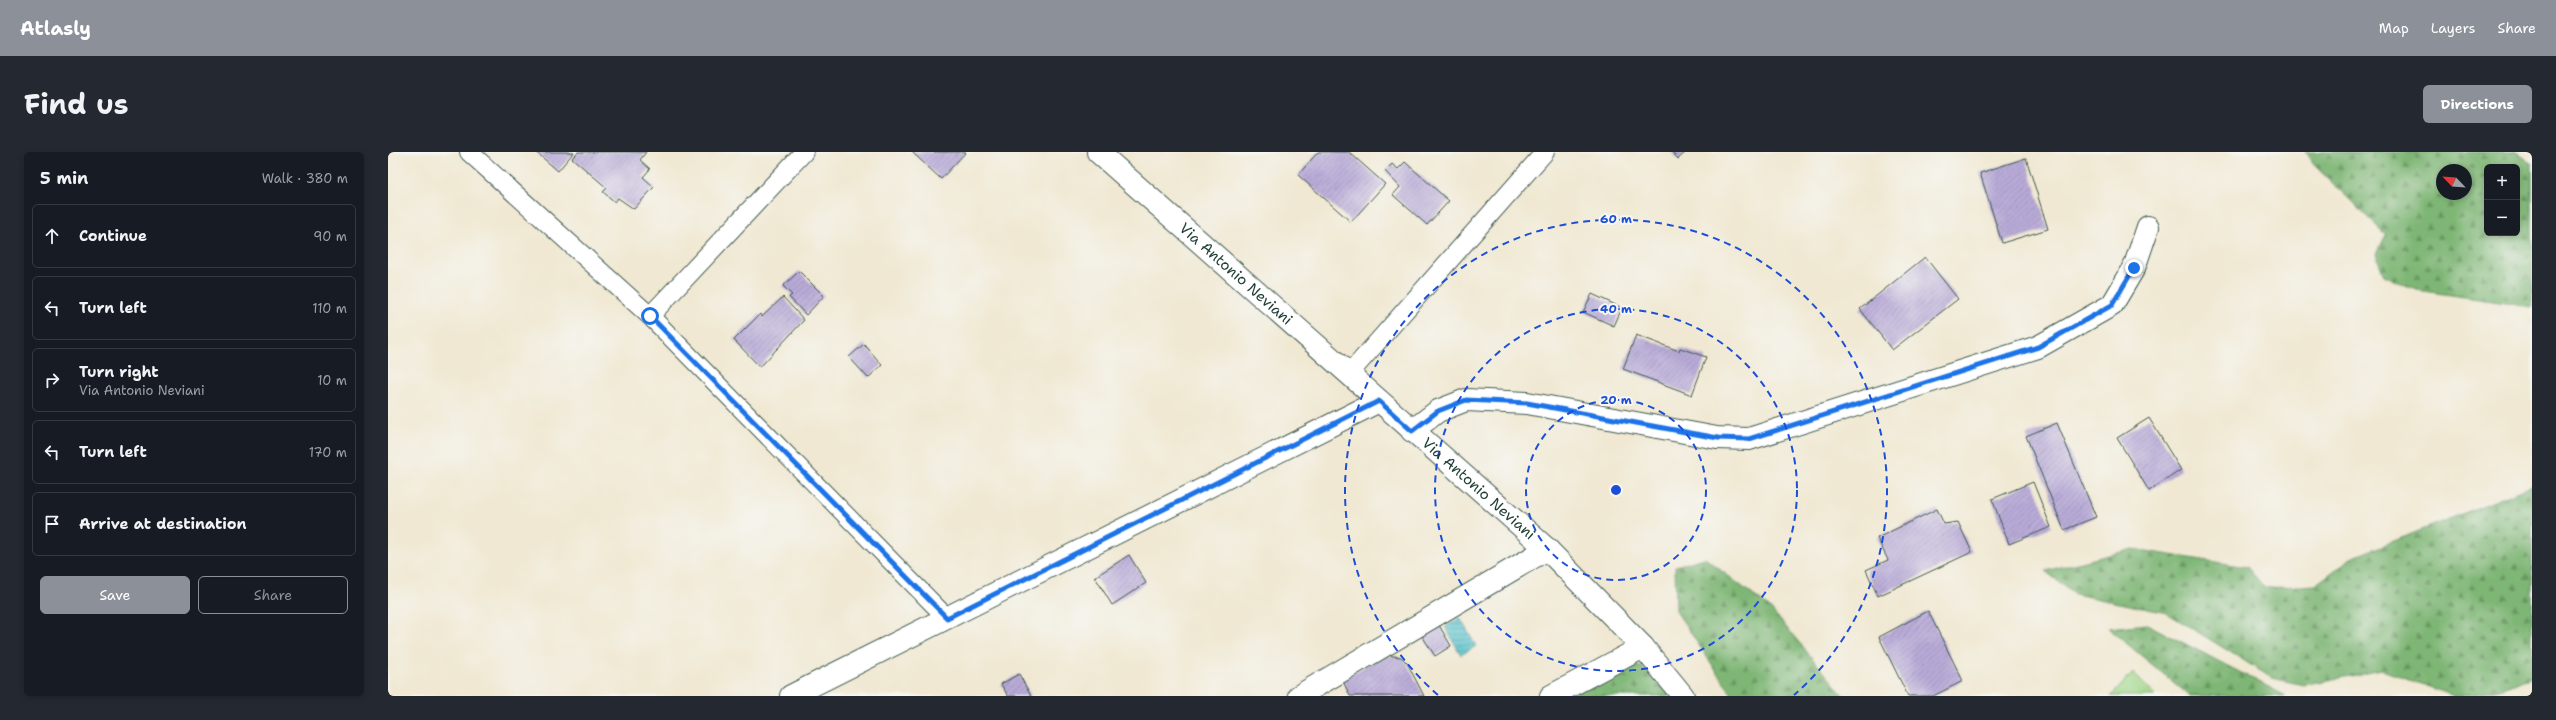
<!DOCTYPE html>
<meta charset="utf-8">
<style>
:root{--surface:#171b24;--page:#242831;--text:#f1f3f6;--muted:#9ea1a6;--line:#363941;--accent:#8c9099}
body{margin:0;font-family:"Shantell Sans",sans-serif;background:var(--page);color:var(--text)}
.controls{position:absolute;right:12px;top:12px;display:grid;overflow:hidden;border-radius:6px;box-shadow:0 2px 6px #0003}
.controls button{width:36px;height:36px;display:grid;place-items:center;padding:0;border:0;border-bottom:1px solid var(--line);background:var(--surface);color:var(--text);font:20px sans-serif}
.compass{position:absolute;left:2048px;top:12px;width:36px;height:36px;border-radius:50%;background:var(--surface);box-shadow:0 2px 6px #0003;rotate:295deg}
.stop{position:absolute;width:12px;height:12px;margin:-9px;border:3px solid #1a73e8;border-radius:50%;background:#fff}
.stop.end{background:#1a73e8;border-color:#fff;box-shadow:0 1px 4px #0008}
.list{margin:0;padding:0;list-style:none}
h2{display:flex;justify-content:space-between;align-items:center;height:52px;margin:0;padding:0 16px;font-size:17px}
h2 small{font-size:13px;font-weight:400;color:var(--muted)}
.list li{display:grid;grid-template-columns:26px 1fr auto;gap:12px;align-items:center;box-sizing:border-box;height:64px;margin:0 8px 8px;padding:0 8px;border:1px solid var(--line);border-radius:6px}
.list b{display:block;font-size:15px;white-space:nowrap}
.list p{margin:0;font-size:13px;white-space:nowrap;color:var(--muted)}
.list em{font-size:13px;font-style:normal;color:var(--muted)}
.actions{display:flex;gap:8px;padding:12px 16px}
.actions a{flex:1;padding:9px 0;border:1px solid var(--accent);border-radius:6px;text-align:center;font-size:14px;color:var(--accent)}
.actions .main{background:var(--accent);color:#fff}
.icon{flex:none;width:22px;height:22px;fill:none;stroke:currentColor;stroke-width:2;stroke-linecap:round;stroke-linejoin:round}
.map{position:relative;flex:none;width:2144px;height:544px;overflow:hidden;border-radius:6px}
header{display:flex;align-items:center;gap:24px;box-sizing:border-box;height:56px;padding:0 20px;background:var(--accent);color:#fff}
header strong{font-size:19px}
nav{display:flex;gap:22px;margin-inline-start:auto;font-size:14px}
.intro{display:flex;align-items:center;justify-content:space-between;box-sizing:border-box;height:96px;padding:0 24px}
h1{margin:0;font-size:28px}
.button{padding:10px 18px;border-radius:6px;background:var(--accent);color:#fff;font-size:14px;font-weight:700}
main{display:flex;gap:24px;padding:0 24px}
aside{flex:1;background:var(--surface);border-radius:6px;box-shadow:0 2px 6px #0003}
.map>svg:first-child{display:block}
.grass{fill:#9ed587;stroke:#5e895e}
.forest{fill:url(#forest-firs);stroke:#4e7a54;fill-rule:evenodd}
.water{fill:url(#water-rules);stroke:#3a7f80}
.building{fill:url(#building-hatch)}
.lines{fill:none;stroke-linecap:round;stroke-linejoin:round}
.service-casing{stroke:#3e574c;stroke-width:20}
.minor-casing{stroke:#3e574c;stroke-width:24}
.service{stroke:#fff;stroke-width:18}
.minor{stroke:#fff;stroke-width:22}
.route{stroke:#1a73e8;stroke-width:5}
.ring{fill:none;stroke:#1d4ed8;stroke-width:2;stroke-dasharray:7 5}
.labels{text-anchor:middle;stroke-width:4;stroke-linejoin:round;paint-order:stroke}
.street-label{font-size:15px;fill:#1f3d34;stroke:#f6f6f2}
.centre{fill:#1d4ed8;stroke:#f6f6f2;stroke-width:2}
.ring-label{font-size:12px;text-anchor:middle;font-weight:bold;fill:#1d4ed8;stroke:#f6f6f2;stroke-width:4;stroke-linejoin:round;paint-order:stroke}
</style>
<header>
<strong>Atlasly</strong>
<nav><a>Map</a><a>Layers</a><a>Share</a></nav>
</header>
<div class="intro"><h1>Find us</h1><a class="button">Directions</a></div>
<main>
<aside>
<h2>5 min<small>Walk · 380 m</small></h2>
<ul class="list">
<li><svg class="icon" aria-label="ahead" viewBox="0 0 24 24"><path d="M12 20V5M6 11l6-6 6 6"/></svg><div><b>Continue</b></div><em>90 m</em></li>
<li><svg class="icon" aria-label="left" viewBox="0 0 24 24"><path d="M17 20v-9H6M10 6l-5 5 5 5"/></svg><div><b>Turn left</b></div><em>110 m</em></li>
<li><svg class="icon" aria-label="right" viewBox="0 0 24 24"><path d="M7 20v-9h11M14 6l5 5-5 5"/></svg><div><b>Turn right</b><p>Via Antonio Neviani</p></div><em>10 m</em></li>
<li><svg class="icon" aria-label="left" viewBox="0 0 24 24"><path d="M17 20v-9H6M10 6l-5 5 5 5"/></svg><div><b>Turn left</b></div><em>170 m</em></li>
<li><svg class="icon" aria-label="arrive" viewBox="0 0 24 24"><path d="M6 21V4h12l-3 4 3 4H6"/></svg><div><b>Arrive at destination</b></div></li>
</ul>
<div class="actions"><a class="main">Save</a><a>Share</a></div>
</aside>
<div class="map">
<svg width="2144" height="544" viewBox="0 0 2144 544">
<defs>
<pattern id="forest-firs" width="22" height="20" patternUnits="userSpaceOnUse"><rect width="22" height="20" fill="#7eb674"/><path d="M5 1l3.5 6h-7zM16 11l3.5 6h-7z" fill="#679560"/></pattern>
<pattern id="water-rules" width="6" height="5" patternUnits="userSpaceOnUse"><rect width="6" height="5" fill="#54c1cc"/><path d="M0 2.5h6" fill="none" stroke="#459ea6"/></pattern>
<pattern id="building-hatch" width="6" height="6" patternUnits="userSpaceOnUse"><rect width="6" height="6" fill="#b9abd8"/><path d="M-1 1l2-2M0 6l6-6M5 7l2-2" fill="none" stroke="#968cb0"/></pattern>
</defs>
<rect width="100%" height="100%" fill="#f6f6f2"/>
<filter id="ink" filterUnits="userSpaceOnUse"><feTurbulence type="fractalNoise" baseFrequency=".025" numOctaves="2"/><feDisplacementMap in="SourceGraphic" scale="8" xChannelSelector="R" yChannelSelector="G"/><feConvolveMatrix kernelMatrix="1 2 1 2 8 2 1 2 1" color-interpolation-filters="sRGB"/></filter>
<filter id="wash" filterUnits="userSpaceOnUse"><feTurbulence type="fractalNoise" baseFrequency=".012" numOctaves="4" result="noise"/><feDisplacementMap in="SourceGraphic" scale="16" xChannelSelector="R" yChannelSelector="G"/><feGaussianBlur stdDeviation="0.9" result="paint"/><feColorMatrix in="noise" values="0 0 0 0 0 0 0 0 0 0 0 0 0 0 0 0 0 1.4 0 .05"/><feComposite in="paint" operator="in"/></filter>
<g filter="url(#wash)">
<rect width="100%" height="100%" fill="#f0e8d2"/>
<path class="grass" d="M 1745,521 L 1768,544 L 1723,544 Z"/>
<path class="forest" d="M 1917,0 L 2126,0 L 2144,10 L 2144,155 L 2029,138 L 1996,124 L 1988,102 L 1998,83 L 1926,13 ZM 2099,15 L 2129,15 L 2129,81 L 2099,81 ZM 2054,18 L 2078,18 L 2078,42 L 2054,42 Z
M 2144,334 L 2144,525 C 2120,535 2092,544 2066,544 L 1994,518 L 1915,533 L 1884,526 L 1779,461 L 1687,442 L 1657,419 L 1745,397 L 1859,415 L 1877,436 L 1927,433 L 1963,406 Z
M 1317,406 L 1382,456 L 1456,544 L 1345,544 L 1288,459 L 1287,414 Z
M 1759,472 L 1898,544 L 1802,544 L 1720,476 Z
M 1239,509 L 1264,520 L 1282,544 L 1181,544 Z"/>
<path class="water" d="M 1072,466 L 1088,494 L 1073,503 L 1057,475 Z"/>
<g id="blocks">
<path class="building" d="M 148,0 L 186,0 L 170,19 Z
M 190,0 L 258,0 L 252,8 L 262,17 L 255,25 L 266,35 L 246,57 L 230,46 L 227,50 L 215,40 L 219,36 L 184,6 Z
M 524,0 L 578,0 L 553,27 Z
M 930,0 L 961,0 L 997,32 L 963,70 L 910,23 Z
M 1284,0 L 1298,0 L 1290,7 Z
M 1638,6 L 1660,77 L 1614,91 L 1592,21 Z
M 1017,10 L 1061,49 L 1039,73 L 1005,43 L 1012,35 L 997,19 L 1004,12 L 1010,17 Z
M 1537,105 L 1570,147 L 1504,198 L 1472,157 Z
M 411,119 L 436,144 L 418,163 L 401,145 L 404,143 L 395,134 Z
M 1204,142 L 1234,156 L 1226,174 L 1195,160 Z
M 395,145 L 416,168 L 372,215 L 346,188 L 372,162 L 374,165 Z
M 1248,183 L 1291,199 L 1292,196 L 1318,205 L 1304,243 L 1235,217 Z
M 476,192 L 494,213 L 480,226 L 461,205 Z
M 1761,266 L 1793,318 L 1761,339 L 1729,286 Z
M 1669,271 L 1708,365 L 1676,378 L 1638,284 Z
M 1645,330 L 1663,375 L 1621,392 L 1604,347 Z
M 1549,357 L 1556,372 L 1570,370 L 1584,400 L 1490,444 L 1478,418 L 1500,408 L 1489,386 Z
M 741,403 L 758,431 L 724,453 L 707,425 Z
M 1540,459 L 1575,529 L 1545,544 L 1520,544 L 1491,485 Z
M 1048,468 L 1063,494 L 1047,504 L 1031,479 Z
M 997,503 L 1013,505 L 1019,511 L 1036,544 L 962,544 L 954,527 Z
M 631,522 L 643,544 L 620,544 L 613,532 Z"/>
</g>
</g>
<g filter="url(#ink)">
<use href="#blocks" fill-opacity="0" stroke="#3e574c" stroke-width="1"/>
<g class="lines">
<g class="service-casing">
<path id="service" d="M 81,0 L 262,164 L 559,466
M 262,164 L 416,0
M 961,222 L 1157,0"/>
</g>
<g class="minor-casing">
<g id="minor">
<path id="s1" d="M 710,0 L 1159,397 L 1255,495 L 1295,544"/>
<path d="M 1024,279 L 1050,259 L 1078,248 L 1139,251 L 1329,286 L 1361,287 L 1650,195 L 1724,153 L 1746,116 L 1760,75"/>
<path d="M 403,544 L 991,249"/>
<path d="M 911,544 L 1159,397"/>
<path d="M 1163,544 L 1255,495"/>
</g>
</g>
<use href="#service" class="service"/>
<use href="#minor" class="minor"/>
</g>
</g>
<g class="lines" filter="url(#ink)">
<path class="route" d="M 262,164 L 559,466 L 991,249 L 1024,279 L 1050,259 L 1078,248 L 1139,251 L 1330,286 L 1361,287 L 1650,195 L 1724,153 L 1746,116"/>
</g>
<g class="ring">
<circle cx="1228" cy="338" r="90"/>
<circle cx="1228" cy="338" r="181"/>
<path d="M1050 543A271 271 0 1 1 1406 543"/>
</g>
<g class="labels">
<g class="street-label">
<text dy="5" stroke="none"><textPath href="#s1" startOffset="184">Via Antonio Neviani</textPath></text>
<text dy="5" stroke="none"><textPath href="#s1" startOffset="508">Via Antonio Neviani</textPath></text>
</g>
</g>
<circle cx="1228" cy="338" r="6" class="centre"/>
<g class="ring-label">
<text x="1228" y="71">60 m</text>
<text x="1228" y="161">40 m</text>
<text x="1228" y="252">20 m</text>
</g>
</svg>
<div class="controls">
<button>+</button>
<button>−</button>
</div>
<svg class="compass" viewBox="-18 -18 36 36"><path d="M0-13l5 13h-10z" fill="#e53935"/><path d="M0 13l5-13h-10z" fill="#9ea1a6"/></svg>
<div class="stop" style="left:262px;top:164px"></div>
<div class="stop end" style="left:1746px;top:116px"></div>
</div>
</main>
